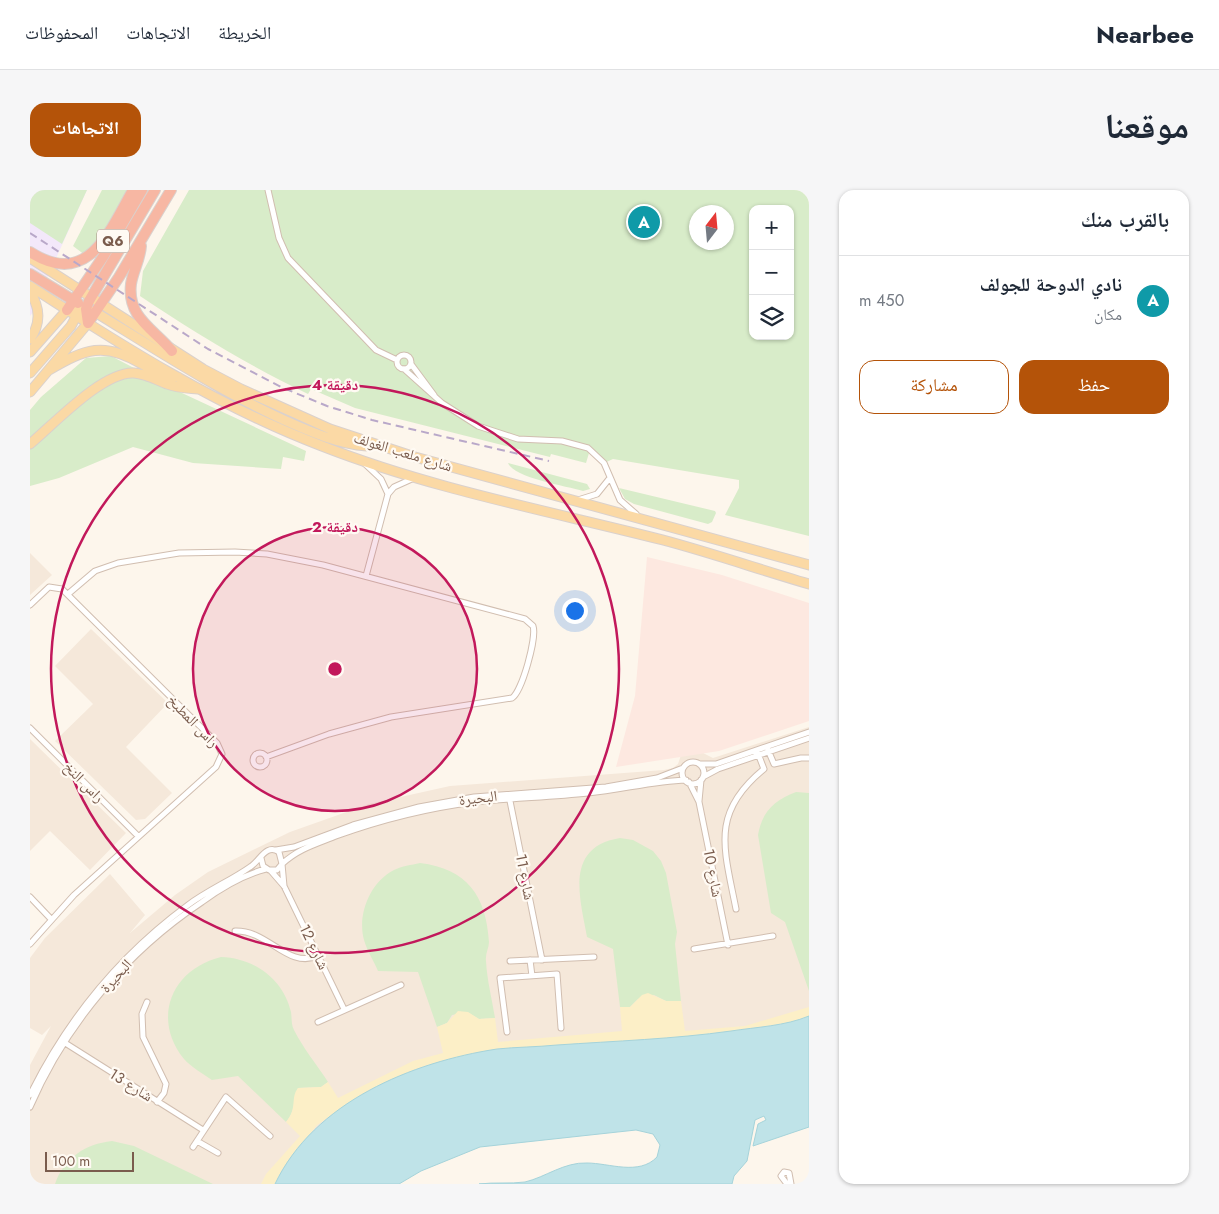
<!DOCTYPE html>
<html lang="ar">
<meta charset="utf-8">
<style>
:root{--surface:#fff;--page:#f6f6f7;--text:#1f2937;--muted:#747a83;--line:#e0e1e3;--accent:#b45309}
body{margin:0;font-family:Jost,"Noto Naskh Arabic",sans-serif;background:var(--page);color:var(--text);direction:rtl}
.controls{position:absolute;right:15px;top:15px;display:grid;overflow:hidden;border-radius:10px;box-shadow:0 1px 4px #0004}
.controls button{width:45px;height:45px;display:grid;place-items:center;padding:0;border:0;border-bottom:1px solid var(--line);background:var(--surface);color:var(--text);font:25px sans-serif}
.compass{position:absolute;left:659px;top:15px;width:45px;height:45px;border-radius:50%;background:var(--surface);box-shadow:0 1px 4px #0004;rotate:16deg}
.scale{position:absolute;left:15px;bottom:12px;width:89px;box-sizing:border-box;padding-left:5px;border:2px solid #7a5c4d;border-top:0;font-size:14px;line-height:18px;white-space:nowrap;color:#7a5c4d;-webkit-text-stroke:4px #fffaf3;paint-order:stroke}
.you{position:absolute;left:544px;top:420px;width:18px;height:18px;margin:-12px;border:4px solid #fff;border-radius:50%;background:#1a73e8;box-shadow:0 0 0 8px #1a73e833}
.badge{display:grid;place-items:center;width:32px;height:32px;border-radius:50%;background:var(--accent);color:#fff;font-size:16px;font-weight:700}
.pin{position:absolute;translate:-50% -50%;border:2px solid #fff;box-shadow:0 1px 5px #0006}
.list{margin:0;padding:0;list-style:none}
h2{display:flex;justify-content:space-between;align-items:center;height:65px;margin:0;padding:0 20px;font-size:21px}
h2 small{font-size:16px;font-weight:400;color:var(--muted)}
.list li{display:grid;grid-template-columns:32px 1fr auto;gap:15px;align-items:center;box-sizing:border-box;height:90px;padding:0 20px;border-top:1px solid var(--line)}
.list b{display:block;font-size:19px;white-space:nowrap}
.list p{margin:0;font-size:16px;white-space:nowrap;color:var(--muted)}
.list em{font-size:16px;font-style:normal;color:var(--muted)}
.actions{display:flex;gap:10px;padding:15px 20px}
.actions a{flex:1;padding:11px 0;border:1px solid var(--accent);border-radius:15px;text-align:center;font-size:18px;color:var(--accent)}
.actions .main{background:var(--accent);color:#fff}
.icon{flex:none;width:28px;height:28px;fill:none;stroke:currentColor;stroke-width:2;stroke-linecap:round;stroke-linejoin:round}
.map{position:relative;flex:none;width:779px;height:994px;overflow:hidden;direction:ltr;border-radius:15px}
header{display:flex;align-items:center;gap:30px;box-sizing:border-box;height:70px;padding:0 25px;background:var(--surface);border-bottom:1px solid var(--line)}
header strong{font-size:24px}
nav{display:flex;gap:28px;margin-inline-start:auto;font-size:18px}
.intro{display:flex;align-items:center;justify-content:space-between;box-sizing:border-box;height:120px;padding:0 30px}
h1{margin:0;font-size:35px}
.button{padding:12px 22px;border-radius:15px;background:var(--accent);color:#fff;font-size:18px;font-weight:700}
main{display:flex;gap:30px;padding:0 30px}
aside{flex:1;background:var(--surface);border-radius:15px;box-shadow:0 1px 4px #0004}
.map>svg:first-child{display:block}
.residential{fill:#f5e8da}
.commercial{fill:#fde8e0}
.education{fill:#f3e8fa}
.green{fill:#d8ecc9;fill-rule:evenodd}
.sand{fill:#fcefc7}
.water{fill:#bfe3e8;stroke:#a5d3da}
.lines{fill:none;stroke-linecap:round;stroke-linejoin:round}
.minor-casing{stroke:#d1beb0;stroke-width:7}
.primary-casing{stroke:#dad1cd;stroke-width:11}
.motorway-casing{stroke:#dad1cd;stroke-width:12}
.minor{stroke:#fff;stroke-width:5}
.primary{stroke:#fbd9a5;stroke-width:9}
.motorway{stroke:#f7b7a3;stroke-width:10}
.rail{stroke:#b9a8c9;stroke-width:2;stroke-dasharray:8 5;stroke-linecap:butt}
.ring{fill:none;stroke:#c2185b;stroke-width:2.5}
.labels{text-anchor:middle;stroke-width:4.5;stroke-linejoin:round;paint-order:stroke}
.shield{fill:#fffaf3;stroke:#a28b7f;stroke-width:1}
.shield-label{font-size:14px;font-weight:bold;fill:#7a5c4d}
.street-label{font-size:15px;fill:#7a5c4d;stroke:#fffaf3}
.centre{fill:#c2185b;stroke:#fffaf3;stroke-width:2.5}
.ring-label{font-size:15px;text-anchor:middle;font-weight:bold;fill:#c2185b;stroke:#fffaf3;stroke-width:4.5;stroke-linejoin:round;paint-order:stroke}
</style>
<header>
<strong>Nearbee</strong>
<nav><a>الخريطة</a><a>الاتجاهات</a><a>المحفوظات</a></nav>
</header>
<div class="intro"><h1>موقعنا</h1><a class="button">الاتجاهات</a></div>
<main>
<aside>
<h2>بالقرب منك<small></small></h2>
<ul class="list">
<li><span class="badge" style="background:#0f9aa8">A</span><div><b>نادي الدوحة للجولف</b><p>مكان</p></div><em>450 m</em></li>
</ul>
<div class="actions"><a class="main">حفظ</a><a>مشاركة</a></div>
</aside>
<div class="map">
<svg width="779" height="994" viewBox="0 0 779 994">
<rect width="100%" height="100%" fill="#fdf6ec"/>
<path class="residential" d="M 0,363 L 22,385 L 0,405 Z
M 61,439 L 138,513 L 96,557 L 142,603 L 115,629 L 106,630 L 25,551 L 63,514 L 25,476 Z
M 779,537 L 779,826 L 252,980 L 245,994 L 0,994 L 0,875 L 21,836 L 12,845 L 0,838 L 0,768 L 15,748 L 80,684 L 115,725 L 100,743 L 145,705 L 178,682 L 260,642 L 339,614 L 420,596 L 634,580 L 643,578 L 648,574 L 653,559 L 673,563 L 683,568 Z
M 0,549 L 96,643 L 60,680 L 20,641 L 0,661 Z"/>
<path class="commercial" d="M 617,367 L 692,385 L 779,413 L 779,531 L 689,561 L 586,577 L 605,506 Z"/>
<path class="education" d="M 0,0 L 57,0 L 3,119 L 4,121 L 0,126 Z"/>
<path class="green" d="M 0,0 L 57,0 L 32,54 L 0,33 Z
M 72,0 L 98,0 L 76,39 L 55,65 L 43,56 Z
M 159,0 L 779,0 L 779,346 L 695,325 L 709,298 L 709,290 L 583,269 L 572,274 L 559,263 L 556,273 L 521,264 L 520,267 L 325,218 L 281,199 L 278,204 C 219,176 164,142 110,106 L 113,81 ZM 723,19 L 760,19 L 760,146 L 723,146 ZM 666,22 L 696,22 L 696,52 L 666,52 Z
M 81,166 L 152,203 L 276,261 L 274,271 L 253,267 L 251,279 L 163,273 L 103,257 L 29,288 L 0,296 L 0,220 L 11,207 L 56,168 Z
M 478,273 L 557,294 L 560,299 L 553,301 C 537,296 484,288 478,273 Z
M 589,298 L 685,321 L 686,323 L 682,332 L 678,334 L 604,314 L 595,309 Z
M 766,602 L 779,603 L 779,801 L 755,732 L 741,723 L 728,645 C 732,622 744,610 766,602 Z
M 590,648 L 603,650 L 623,661 L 631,671 L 636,683 L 647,742 L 645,754 L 651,811 L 636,811 L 624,805 L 608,809 L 600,817 L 590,817 L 583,759 L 557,747 C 550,708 534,657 590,648 Z
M 390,673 C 437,679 456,705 459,752 C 459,758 455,764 456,771 C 457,790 462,809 465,828 L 449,829 L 437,822 L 422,825 L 417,833 L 407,837 L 388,782 L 348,781 C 344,771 337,761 334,750 C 327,725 340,692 364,680 C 372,676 381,675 390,673 Z
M 191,767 C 223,768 253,788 261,822 C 262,828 261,835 264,840 C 273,858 287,875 298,892 L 291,897 L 268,898 C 263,910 266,921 256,932 L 208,886 L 182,890 C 173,884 161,877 154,869 C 121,828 142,779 191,767 Z
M 82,951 L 104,956 L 183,994 L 25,994 C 34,968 55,954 82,951 Z"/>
<path class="sand" d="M 618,803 L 636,811 L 651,811 L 655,841 L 715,836 L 779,817 L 779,826 L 765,832 L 675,845 L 397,875 L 351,895 L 318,914 L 287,935 L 252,980 L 245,994 L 231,994 L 236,984 L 270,946 L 256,932 C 268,918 260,908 268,898 L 291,897 L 298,892 L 308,908 L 383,871 L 413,863 L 407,837 L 417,833 L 428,821 L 438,822 L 449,829 L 465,828 L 468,852 L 592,841 L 590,817 L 600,817 L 612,805 Z"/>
<path class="water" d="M 779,826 L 779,937 L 723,956 L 728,934 L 736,930 L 734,926 L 725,930 L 717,971 L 704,986 L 702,994 L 449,994 C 464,992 480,994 495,992 C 516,987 534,972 557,973 C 579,973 609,986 627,967 L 630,955 L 623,944 L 606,940 L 450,957 L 391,981 L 369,994 L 245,994 C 284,912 382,872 467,859 C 486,857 507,857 527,855 C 585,851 644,849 701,841 C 727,837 755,836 779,826 Z"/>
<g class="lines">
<g class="minor-casing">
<path id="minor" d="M 238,0 L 249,48 L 258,68 L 346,160 L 367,170
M367 172a7 7 0 1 1 14 0a7 7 0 1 1-14 0Z
M 381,174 L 404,205
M 374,179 L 412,213 L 448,236 L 488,249 L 532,251 L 558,258 L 574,273 L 590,310 L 606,324
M 334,273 L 351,289 L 358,304
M 548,310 L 567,304 L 579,289
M 336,386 L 358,304 L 364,297 L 384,288
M 38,404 L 65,381 L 88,373 L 149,363 L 205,362 L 237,364 L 293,375 L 495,429 L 503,436 C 507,447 492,502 482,508 L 361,527 L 299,544 L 236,567
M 0,415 L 19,397 L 32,399 L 187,553 L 192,564 L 186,577 L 44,705 L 0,754
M 0,538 L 108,646
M 738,560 L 744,574 L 771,568 L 779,568
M223 570a7 7 0 1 1 14 0a7 7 0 1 1-14 0Z
M652 583a11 11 0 1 1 22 0a11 11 0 1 1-22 0Z
M 670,574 L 686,574 L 779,542
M 673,587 L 688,579 L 779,548
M 659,592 L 669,612 L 698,755
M 479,606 L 512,770
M 669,611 L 671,590
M 246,660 L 264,657 L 323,635 L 389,617 L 444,607 L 576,597 L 627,588 L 653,578
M 252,674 C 268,659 286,654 306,646 C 350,630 398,618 445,612 C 483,608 521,607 558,603 C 591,600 623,591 656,590
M 252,674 L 254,696
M 241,681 L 254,696 L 314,819
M 0,707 L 21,729
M 706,719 C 694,658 680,623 734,579 L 727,561
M 205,741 C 239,740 257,779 288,766
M 664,759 L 743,746
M 500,770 L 502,786
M 480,771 L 564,767
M 117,812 L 112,824 L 113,847 L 136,894 L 134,903 L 127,912
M 288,832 L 371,795
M 477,842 L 470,788 L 527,784 L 531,838
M 32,851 L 173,940
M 0,905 C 38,828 90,765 158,715 C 178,700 200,691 220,677 C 230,671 236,653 249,662 L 252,674 L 247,680 L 239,680 L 233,676 L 231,668
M 0,917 C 36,834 97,762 172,712 C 191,698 213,685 236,679
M 167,951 L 188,963
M 163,957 L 196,907 L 240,946
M 757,994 L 751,986 L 754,982 L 759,983 L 761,994"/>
</g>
<g class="primary-casing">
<path id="primary" d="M 0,68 L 173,179 L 211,199 L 300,239 L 385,267 L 779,375
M 0,96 C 92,156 189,217 292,256 C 402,299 519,321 633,350 C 682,363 731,380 779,394
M 0,102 C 10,117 11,134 0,149
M 37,120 L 49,118 L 65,122 C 127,160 188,200 254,230 C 281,242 308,254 337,256
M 0,162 L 37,120
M 19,180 C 55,159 74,151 112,174 C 123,181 134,187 148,187
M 0,183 L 41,136 L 49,121
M 0,202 L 58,133
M 0,254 C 24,234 73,181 104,183 C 117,184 126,190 137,194 C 147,198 158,198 168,199"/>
</g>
<g class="motorway-casing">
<path id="motorway" d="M 111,56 C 110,70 103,81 101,94 C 97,128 124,139 142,161
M 0,62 C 58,99 79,42 103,0
M 0,84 L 48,113
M 37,120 L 73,67 L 112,0
M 58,133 L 89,87 L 141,0
M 58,133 L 56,119 L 59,111 L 125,0"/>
</g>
<use href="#minor" class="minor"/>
<use href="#primary" class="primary"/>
<use href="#motorway" class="motorway"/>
<path class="rail" d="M 0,43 L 178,159 L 251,197 L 297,216 L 342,230 L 519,271"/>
</g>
<circle cx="305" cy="479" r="142" fill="#c2185b" fill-opacity=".12"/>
<g class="ring">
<circle cx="305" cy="479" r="142"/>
<circle cx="305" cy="479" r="284"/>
</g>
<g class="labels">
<rect class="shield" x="67" y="39.5" width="32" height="23" rx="4"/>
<g class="shield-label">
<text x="83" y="56">Q6</text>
</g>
<g class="street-label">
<text transform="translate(373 262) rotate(17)" y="5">شارع ملعب الغولف</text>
<text transform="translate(163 531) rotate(46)" y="5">راس المطبخ</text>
<text transform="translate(54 592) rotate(45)" y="5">راس النخ</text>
<text transform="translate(448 608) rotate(-7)" y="5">البحيرة</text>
<text transform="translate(683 683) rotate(79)" y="5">شارع 10</text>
<text transform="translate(495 687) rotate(79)" y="5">شارع 11</text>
<text transform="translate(284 757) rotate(64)" y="5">شارع 12</text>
<text transform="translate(86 786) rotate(-48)" y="5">البحيرة</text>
<text transform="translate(101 895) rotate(32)" y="5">شارع 13</text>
</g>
</g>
<circle cx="305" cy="479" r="8" class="centre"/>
<g class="ring-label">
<text x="305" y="200">4 دقيقة</text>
<text x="305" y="342">2 دقيقة</text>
</g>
</svg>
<div class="controls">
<button>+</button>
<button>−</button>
<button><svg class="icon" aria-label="layers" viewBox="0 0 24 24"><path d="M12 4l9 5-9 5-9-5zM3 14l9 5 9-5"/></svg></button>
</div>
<svg class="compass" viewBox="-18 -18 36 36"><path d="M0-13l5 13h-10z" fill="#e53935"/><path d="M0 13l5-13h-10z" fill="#747a83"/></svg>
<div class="scale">100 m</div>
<div class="you"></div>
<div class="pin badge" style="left:614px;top:32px;background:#0f9aa8">A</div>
</div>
</main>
